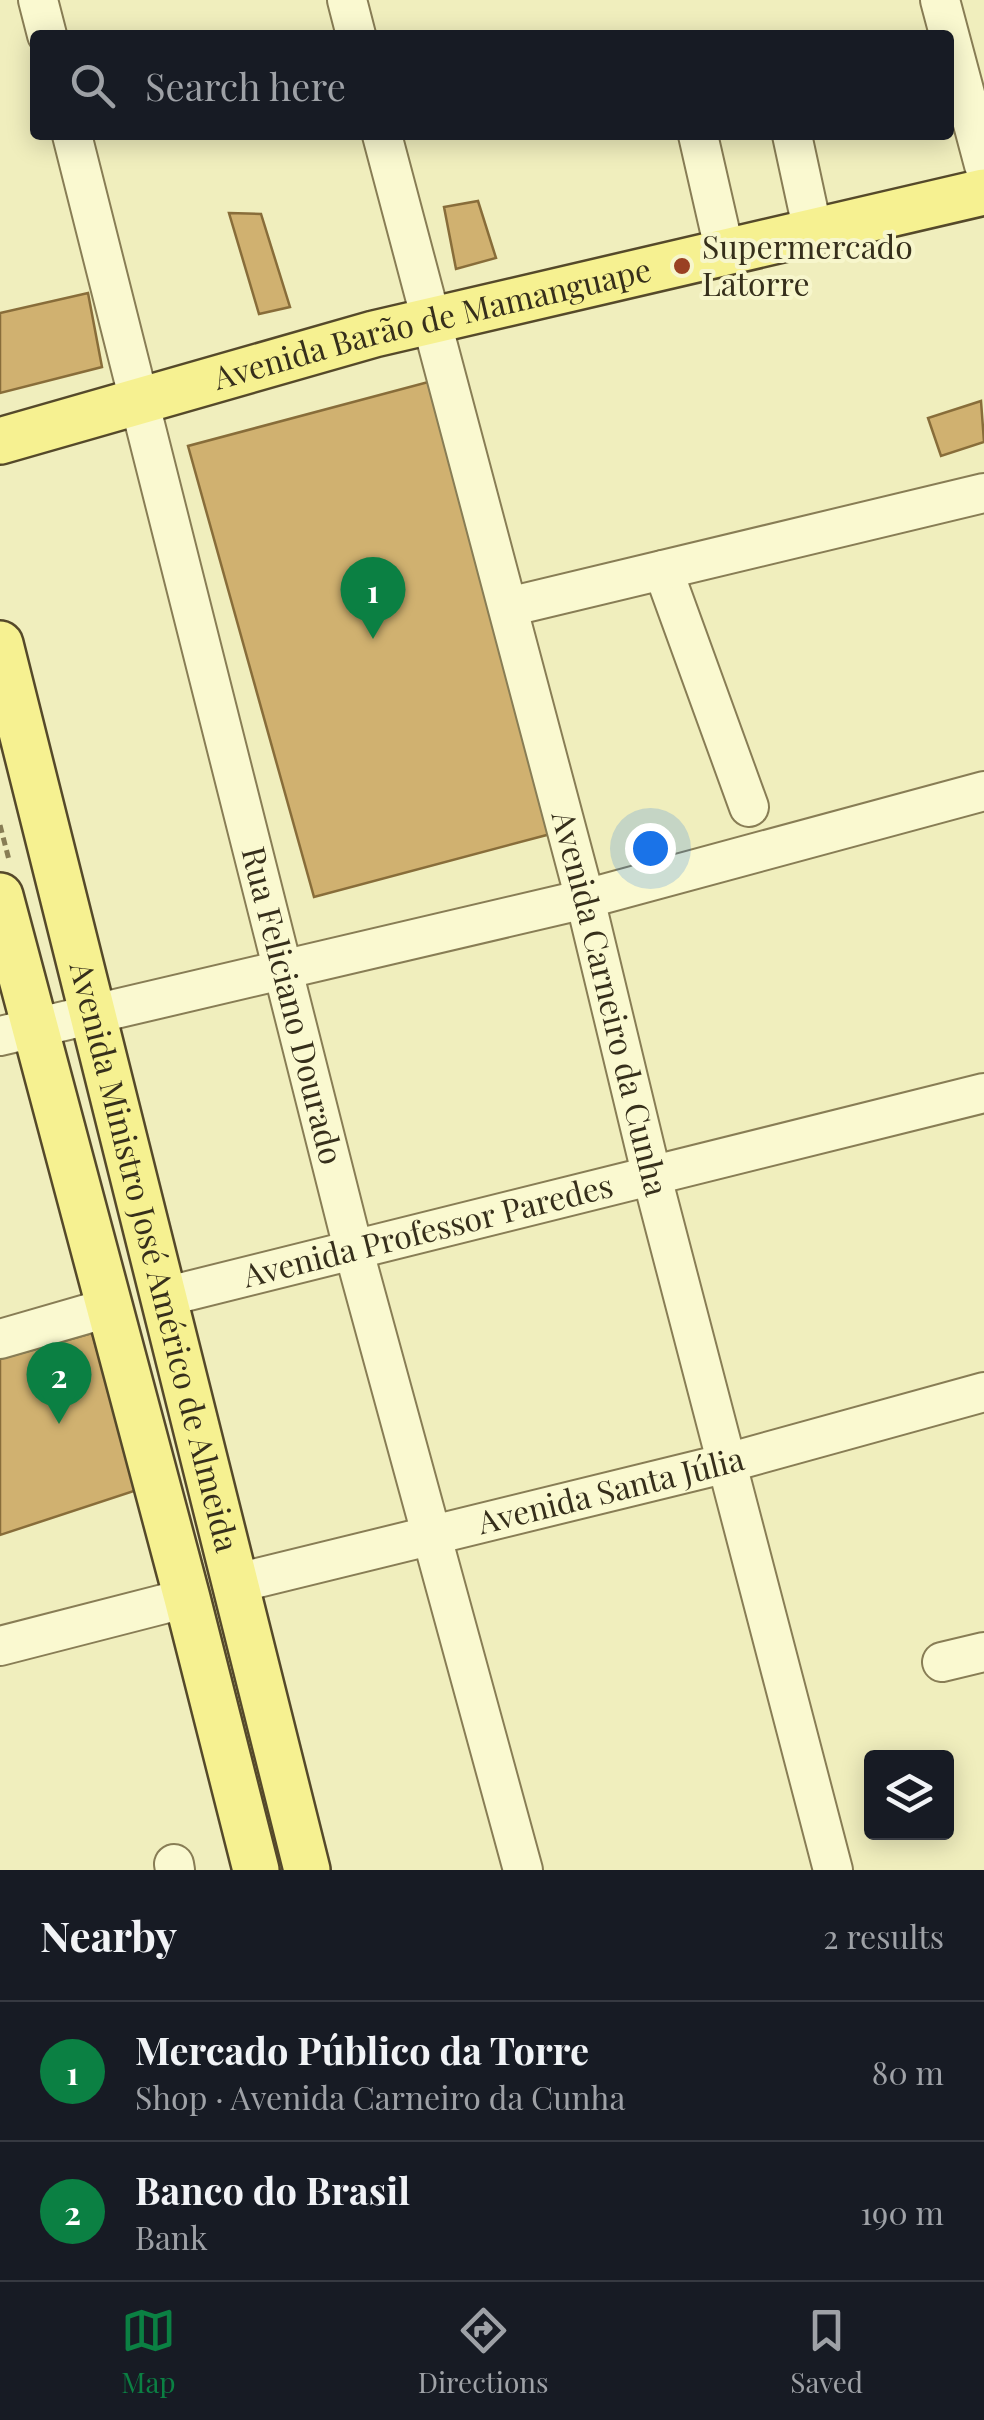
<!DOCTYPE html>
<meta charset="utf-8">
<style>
:root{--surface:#171b24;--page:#242831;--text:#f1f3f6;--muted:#9ea1a6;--line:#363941;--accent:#0b8043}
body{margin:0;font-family:"Playfair Display",serif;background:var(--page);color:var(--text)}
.controls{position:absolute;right:30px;bottom:30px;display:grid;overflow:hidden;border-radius:10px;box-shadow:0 5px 25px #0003}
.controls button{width:90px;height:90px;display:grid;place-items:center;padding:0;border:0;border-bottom:2px solid var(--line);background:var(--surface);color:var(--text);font:50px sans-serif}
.you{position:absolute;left:650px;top:848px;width:35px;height:35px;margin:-25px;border:8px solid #fff;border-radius:50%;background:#1a73e8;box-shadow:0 0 0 15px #1a73e833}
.badge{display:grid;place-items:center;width:65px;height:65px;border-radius:50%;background:var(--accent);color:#fff;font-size:32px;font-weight:700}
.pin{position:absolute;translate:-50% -82px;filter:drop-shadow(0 2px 5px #0008)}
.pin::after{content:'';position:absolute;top:52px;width:35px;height:30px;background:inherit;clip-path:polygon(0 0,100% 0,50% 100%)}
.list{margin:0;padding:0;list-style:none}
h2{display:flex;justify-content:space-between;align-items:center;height:130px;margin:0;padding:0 40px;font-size:42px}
h2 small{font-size:32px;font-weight:400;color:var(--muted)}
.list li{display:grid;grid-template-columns:65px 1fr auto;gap:30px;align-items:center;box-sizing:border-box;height:140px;padding:0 40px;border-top:2px solid var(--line)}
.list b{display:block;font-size:38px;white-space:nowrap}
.list p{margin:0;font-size:32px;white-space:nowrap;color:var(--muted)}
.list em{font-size:32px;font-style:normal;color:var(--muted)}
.icon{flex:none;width:55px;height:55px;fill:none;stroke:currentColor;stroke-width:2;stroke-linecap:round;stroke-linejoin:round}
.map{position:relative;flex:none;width:984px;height:1870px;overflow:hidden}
.search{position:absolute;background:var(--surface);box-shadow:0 5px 25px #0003;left:30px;right:30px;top:30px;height:110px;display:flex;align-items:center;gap:25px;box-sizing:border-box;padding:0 35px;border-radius:10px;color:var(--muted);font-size:38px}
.sheet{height:410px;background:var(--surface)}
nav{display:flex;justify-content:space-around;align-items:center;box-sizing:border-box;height:140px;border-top:2px solid var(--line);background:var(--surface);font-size:28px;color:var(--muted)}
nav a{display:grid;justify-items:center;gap:5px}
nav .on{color:var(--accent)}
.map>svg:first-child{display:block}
.building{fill:#d0b170;stroke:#886d3a;stroke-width:2.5}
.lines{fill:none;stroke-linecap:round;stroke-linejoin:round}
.minor-casing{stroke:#887d55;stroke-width:42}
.major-casing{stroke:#55492a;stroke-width:50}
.path{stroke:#887d55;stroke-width:5;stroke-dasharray:8 5;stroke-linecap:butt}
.minor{stroke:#faf9d0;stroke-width:38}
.major{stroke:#f6f191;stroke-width:45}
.poi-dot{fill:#9a4123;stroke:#f7f6cc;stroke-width:4}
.labels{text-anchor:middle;stroke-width:8;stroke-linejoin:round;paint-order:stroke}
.poi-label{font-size:32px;fill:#362f1b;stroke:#f7f6cc;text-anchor:start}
.street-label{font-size:32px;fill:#362f1b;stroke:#f7f6cc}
</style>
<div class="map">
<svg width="984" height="1870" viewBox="0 0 984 1870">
<rect width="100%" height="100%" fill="#f0eebd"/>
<path class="building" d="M 478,201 L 496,258 L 456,269 L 444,207 Z
M 229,213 L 261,214 L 290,307 L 259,314 Z
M 88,293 L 102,367 L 0,393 L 0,313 Z
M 432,381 L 558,832 L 314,897 L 188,446 Z
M 981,401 L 984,442 L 941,456 L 928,418 Z
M 92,1333 L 137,1490 L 0,1535 L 0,1359 Z"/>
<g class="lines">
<g class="minor-casing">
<g id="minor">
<path d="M 38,0 L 47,35"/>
<path d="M 347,0 L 356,35"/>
<path d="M 940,0 L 984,165"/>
<path id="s1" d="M 72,135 L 353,1248 L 523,1870"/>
<path id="s2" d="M 382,135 L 585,899 L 652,1177 L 833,1870"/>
<path d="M 698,135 L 725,253"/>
<path d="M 792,135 L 813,232"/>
<path d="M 663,570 L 749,807"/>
<path d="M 508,607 L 984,493"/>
<path d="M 0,1036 L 585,899 L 984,791"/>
<path id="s3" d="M 164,1297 L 984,1093"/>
<path d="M 0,1339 L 111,1307"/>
<path id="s4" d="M 237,1583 L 727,1463 L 984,1392"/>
<path d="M 0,1646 L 187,1598"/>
<path d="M 942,1662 L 984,1652"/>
<path d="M 174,1864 L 175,1870"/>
</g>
</g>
<g class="major-casing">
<g id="major">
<path id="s5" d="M 0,441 L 374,334 L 984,192"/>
<path id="s6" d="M 0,644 L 307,1870"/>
<path d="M 0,896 L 187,1598 L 256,1870"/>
</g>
</g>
<path class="path" d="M 0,825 L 9,860"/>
<use href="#minor" class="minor"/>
<use href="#major" class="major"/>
</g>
<circle class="poi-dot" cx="682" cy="266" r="10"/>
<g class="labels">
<g class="poi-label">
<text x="702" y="259">Supermercado<tspan x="702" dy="37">Latorre</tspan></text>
</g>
<g class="street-label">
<text dy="11" stroke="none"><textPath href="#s5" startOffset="448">Avenida Barão de Mamanguape</textPath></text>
<text dy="11" stroke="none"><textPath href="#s2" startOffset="898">Avenida Carneiro da Cunha</textPath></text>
<text dy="11" stroke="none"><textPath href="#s1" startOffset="898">Rua Feliciano Dourado</textPath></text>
<text dy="11" stroke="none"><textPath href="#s3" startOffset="272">Avenida Professor Paredes</textPath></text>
<text dy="11" stroke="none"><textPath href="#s6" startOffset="632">Avenida Ministro José Américo de Almeida</textPath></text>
<text dy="11" stroke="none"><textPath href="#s4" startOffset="385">Avenida Santa Júlia</textPath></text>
</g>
</g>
</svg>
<div class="controls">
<button><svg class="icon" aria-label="layers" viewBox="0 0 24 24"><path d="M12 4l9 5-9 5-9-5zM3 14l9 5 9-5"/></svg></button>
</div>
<div class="you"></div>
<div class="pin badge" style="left:373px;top:639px">1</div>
<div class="pin badge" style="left:59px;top:1424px">2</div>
<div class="search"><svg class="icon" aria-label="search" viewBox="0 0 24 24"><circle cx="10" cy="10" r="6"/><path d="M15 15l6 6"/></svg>Search here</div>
</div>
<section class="sheet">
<h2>Nearby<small>2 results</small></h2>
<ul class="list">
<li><span class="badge">1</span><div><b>Mercado Público da Torre</b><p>Shop · Avenida Carneiro da Cunha</p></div><em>80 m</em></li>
<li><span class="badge">2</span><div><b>Banco do Brasil</b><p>Bank</p></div><em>190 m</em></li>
</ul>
</section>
<nav>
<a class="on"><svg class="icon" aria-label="map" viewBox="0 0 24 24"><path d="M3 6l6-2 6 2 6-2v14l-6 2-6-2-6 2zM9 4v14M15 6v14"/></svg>Map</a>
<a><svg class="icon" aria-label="directions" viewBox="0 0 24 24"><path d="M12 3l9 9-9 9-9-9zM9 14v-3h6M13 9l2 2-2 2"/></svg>Directions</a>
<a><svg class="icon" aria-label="saved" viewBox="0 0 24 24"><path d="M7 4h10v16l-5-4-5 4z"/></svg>Saved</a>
</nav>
